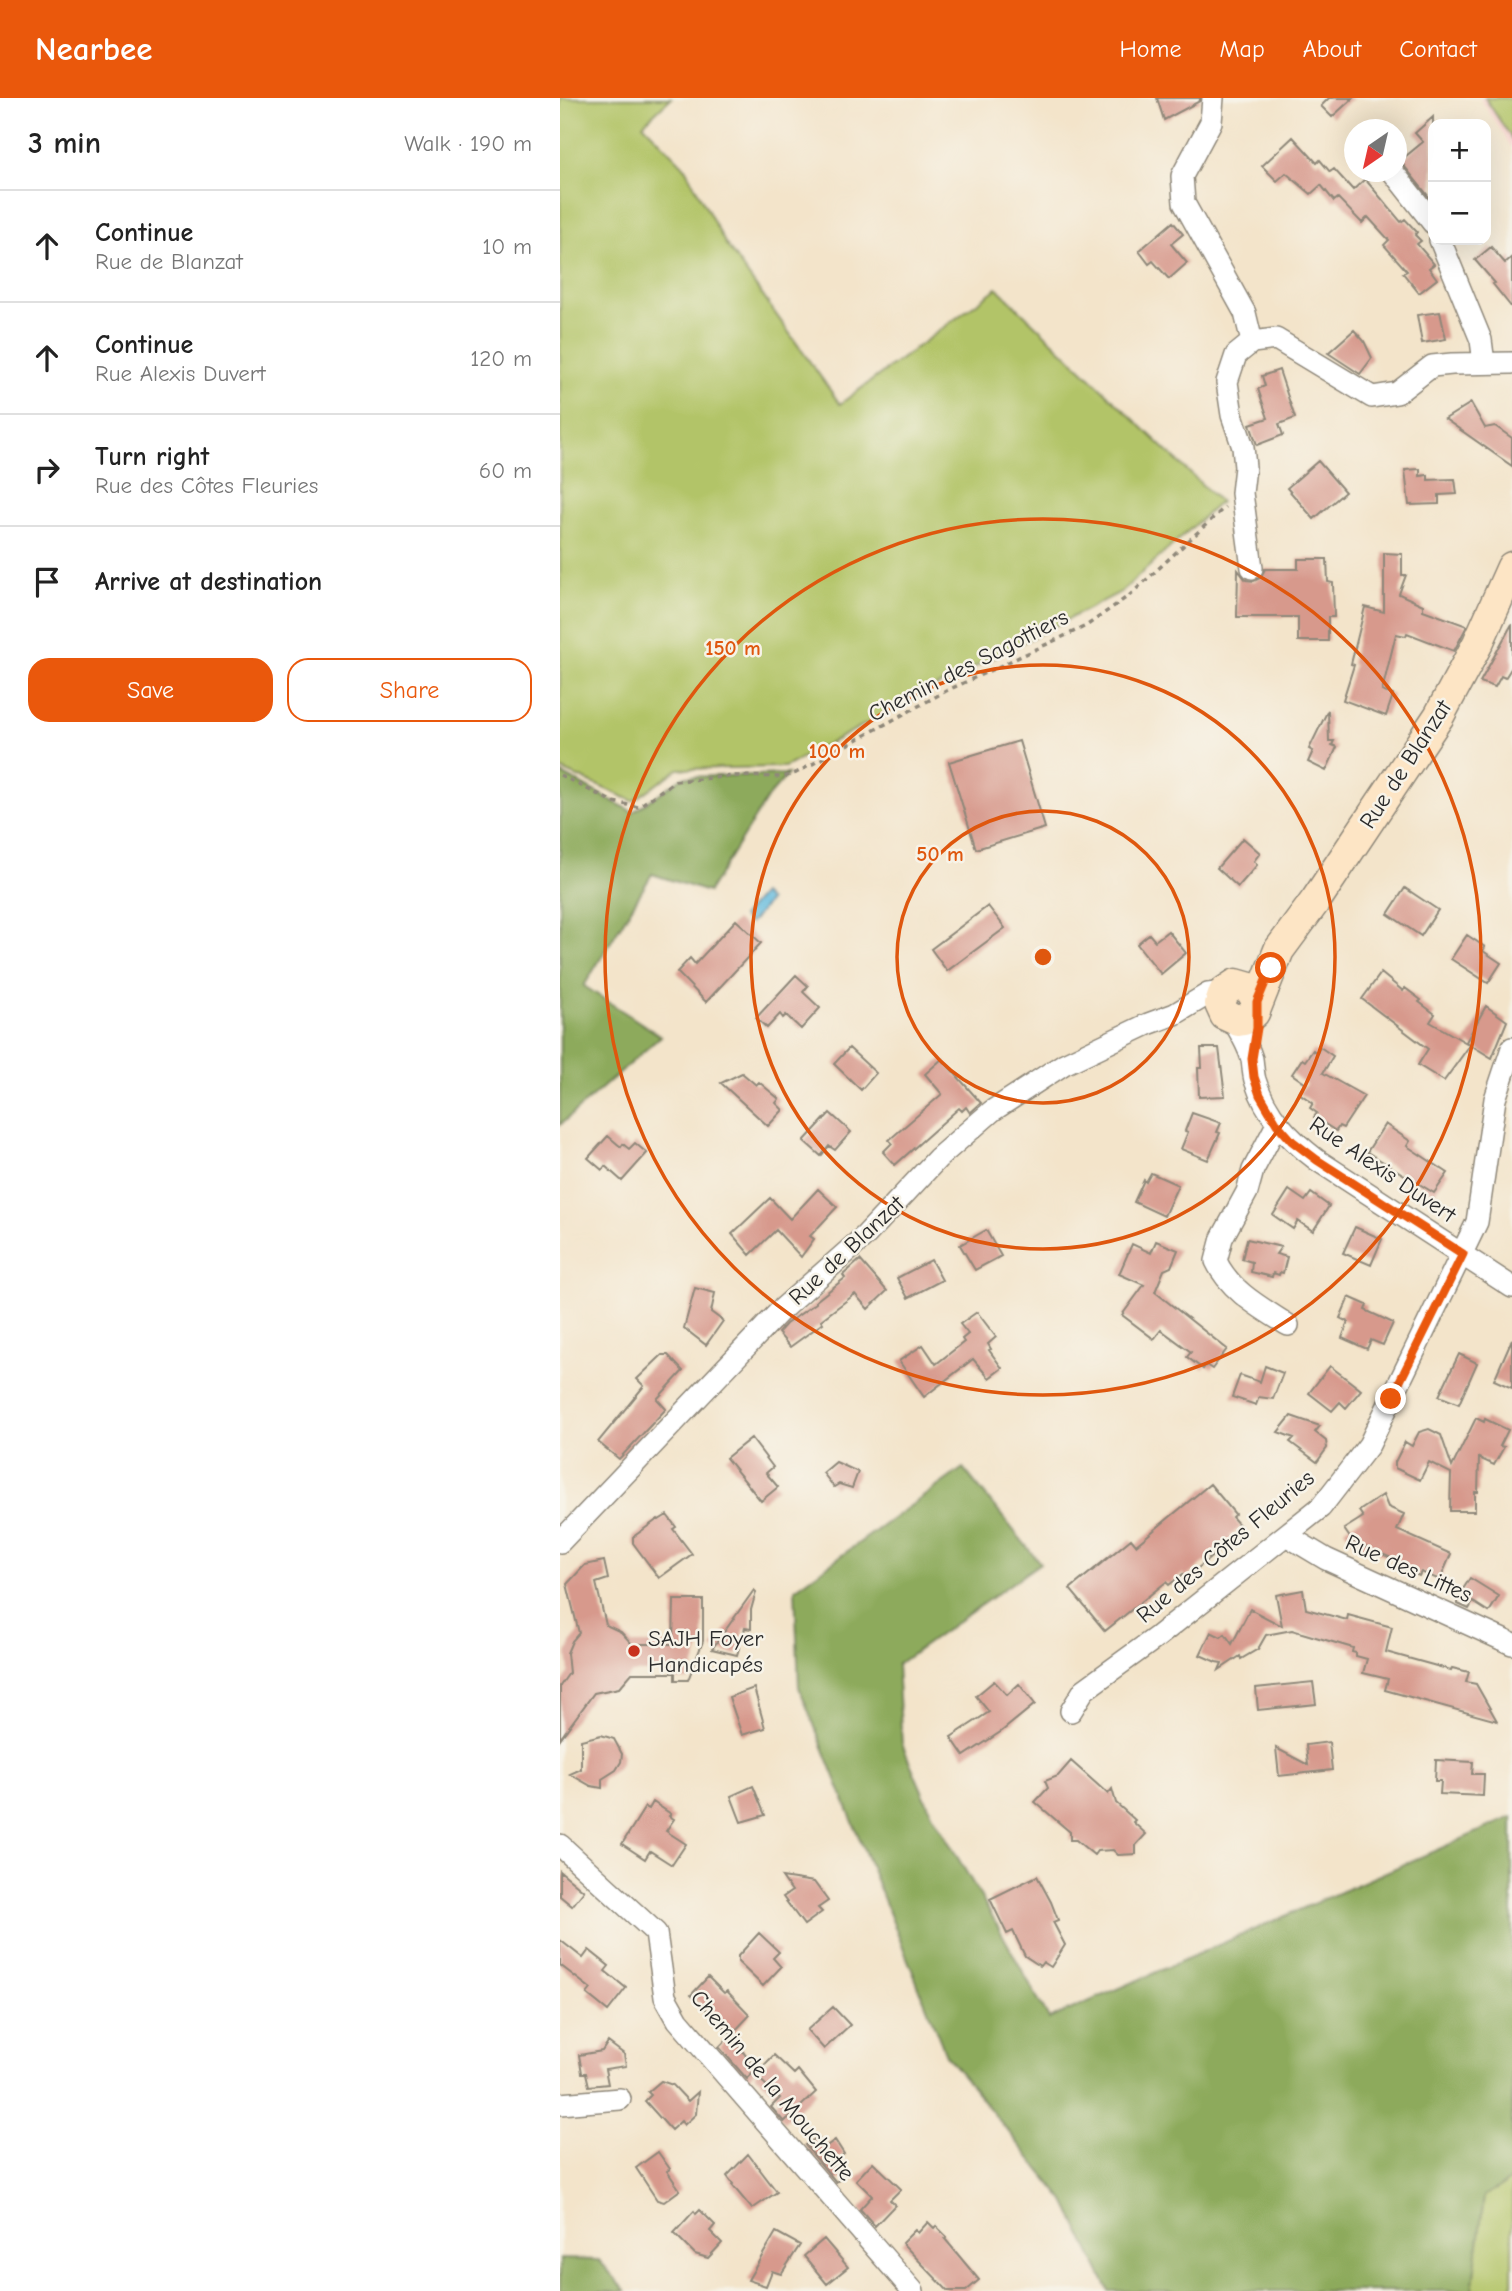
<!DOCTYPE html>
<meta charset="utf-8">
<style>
:root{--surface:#fff;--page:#f6f6f6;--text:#222;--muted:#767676;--line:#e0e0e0;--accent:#ea580c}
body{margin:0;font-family:"Comic Neue",sans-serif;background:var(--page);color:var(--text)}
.controls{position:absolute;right:21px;top:21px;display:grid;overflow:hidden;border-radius:14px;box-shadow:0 7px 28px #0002}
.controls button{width:63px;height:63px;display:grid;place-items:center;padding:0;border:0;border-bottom:2px solid var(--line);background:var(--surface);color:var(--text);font:35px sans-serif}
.compass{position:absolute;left:784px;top:21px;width:63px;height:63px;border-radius:50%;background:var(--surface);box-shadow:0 7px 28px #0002;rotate:214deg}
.stop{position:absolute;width:21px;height:21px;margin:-16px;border:5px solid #ea580c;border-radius:50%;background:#fff}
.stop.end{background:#ea580c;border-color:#fff;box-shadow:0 2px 7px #0008}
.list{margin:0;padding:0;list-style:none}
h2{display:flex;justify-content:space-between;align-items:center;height:91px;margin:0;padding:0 28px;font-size:30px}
h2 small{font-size:23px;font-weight:400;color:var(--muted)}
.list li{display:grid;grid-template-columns:46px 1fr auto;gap:21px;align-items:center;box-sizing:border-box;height:112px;padding:0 28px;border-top:2px solid var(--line)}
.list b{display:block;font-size:26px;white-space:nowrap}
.list p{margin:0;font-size:23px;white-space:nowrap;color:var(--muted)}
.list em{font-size:23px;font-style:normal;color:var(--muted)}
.actions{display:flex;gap:14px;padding:21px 28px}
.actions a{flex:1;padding:16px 0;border:2px solid var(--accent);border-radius:21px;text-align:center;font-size:24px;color:var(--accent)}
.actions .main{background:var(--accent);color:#fff}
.icon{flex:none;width:38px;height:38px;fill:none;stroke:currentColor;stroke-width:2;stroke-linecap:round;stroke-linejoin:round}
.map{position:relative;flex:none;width:952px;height:2193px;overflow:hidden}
header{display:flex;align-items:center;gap:42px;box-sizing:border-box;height:98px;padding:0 35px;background:var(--accent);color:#fff}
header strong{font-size:33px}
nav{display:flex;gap:38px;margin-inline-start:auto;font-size:24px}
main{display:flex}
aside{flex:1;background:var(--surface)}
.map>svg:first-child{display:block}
.built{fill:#f7d0cd}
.green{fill:#b2c467;stroke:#6e7849;stroke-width:2}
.forest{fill:#8daa5c;stroke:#5c6a44;stroke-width:2}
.water{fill:#60bade;stroke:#467284;stroke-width:2}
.building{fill:#d7998c}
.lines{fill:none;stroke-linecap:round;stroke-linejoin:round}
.street-casing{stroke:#8f887a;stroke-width:24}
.secondary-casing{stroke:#8f887a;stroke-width:33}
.path{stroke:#8f887a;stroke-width:3.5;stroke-dasharray:5 5;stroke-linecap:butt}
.street{stroke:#fff;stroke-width:21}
.secondary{stroke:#fde5c5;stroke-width:30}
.route{stroke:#ea580c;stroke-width:9}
.ring{fill:none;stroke:#df570e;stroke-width:3.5}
.poi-dot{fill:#c8321e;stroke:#f7f3e8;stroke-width:2.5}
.labels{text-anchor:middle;stroke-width:5;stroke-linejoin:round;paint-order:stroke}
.street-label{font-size:23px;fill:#2b2b2b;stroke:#f7f3e8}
.poi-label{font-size:23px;fill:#2b2b2b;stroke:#f7f3e8;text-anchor:start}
.centre{fill:#df570e;stroke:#f7f3e8;stroke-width:3.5}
.ring-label{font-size:21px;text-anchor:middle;font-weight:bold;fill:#df570e;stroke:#f7f3e8;stroke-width:5;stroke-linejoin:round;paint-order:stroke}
</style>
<header>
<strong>Nearbee</strong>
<nav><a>Home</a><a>Map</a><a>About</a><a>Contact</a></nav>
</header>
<main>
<aside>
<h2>3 min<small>Walk · 190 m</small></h2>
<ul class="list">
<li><svg class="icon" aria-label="ahead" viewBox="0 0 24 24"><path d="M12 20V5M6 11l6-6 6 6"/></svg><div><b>Continue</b><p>Rue de Blanzat</p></div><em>10 m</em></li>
<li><svg class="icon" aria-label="ahead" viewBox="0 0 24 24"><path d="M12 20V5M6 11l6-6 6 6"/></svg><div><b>Continue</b><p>Rue Alexis Duvert</p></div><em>120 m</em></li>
<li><svg class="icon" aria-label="right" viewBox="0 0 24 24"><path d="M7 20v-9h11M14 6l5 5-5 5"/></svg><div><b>Turn right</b><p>Rue des Côtes Fleuries</p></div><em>60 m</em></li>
<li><svg class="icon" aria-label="arrive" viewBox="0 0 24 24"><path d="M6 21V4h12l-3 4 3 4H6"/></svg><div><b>Arrive at destination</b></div></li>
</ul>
<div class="actions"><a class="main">Save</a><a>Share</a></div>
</aside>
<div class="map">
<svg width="952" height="2193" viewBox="0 0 952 2193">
<rect width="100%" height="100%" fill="#f7f3e8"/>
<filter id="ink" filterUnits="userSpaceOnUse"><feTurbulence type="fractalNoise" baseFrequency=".0143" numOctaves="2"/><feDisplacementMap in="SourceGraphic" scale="14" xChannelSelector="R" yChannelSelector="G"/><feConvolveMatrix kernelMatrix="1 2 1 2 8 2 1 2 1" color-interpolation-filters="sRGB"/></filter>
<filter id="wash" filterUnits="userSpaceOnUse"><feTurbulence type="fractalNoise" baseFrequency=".00686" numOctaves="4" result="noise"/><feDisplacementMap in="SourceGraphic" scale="28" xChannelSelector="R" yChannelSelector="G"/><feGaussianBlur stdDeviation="1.57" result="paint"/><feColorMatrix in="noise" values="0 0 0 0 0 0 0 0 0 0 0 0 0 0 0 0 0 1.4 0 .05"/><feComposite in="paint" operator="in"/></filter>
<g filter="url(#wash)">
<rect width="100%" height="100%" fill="#f3e4ca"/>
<path class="built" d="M 920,0 L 952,0 L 952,50 L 937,26 Z"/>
<path class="green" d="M 0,0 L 111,0 L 83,26 L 124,68 L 165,145 L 280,306 L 437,190 L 660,404 L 561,494 L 360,597 L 225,669 L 118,671 L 73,703 L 0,671 Z
M 925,0 L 952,0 L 952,41 Z
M 952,2082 L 952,2193 L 912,2193 L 924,2098 Z"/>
<path class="forest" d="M 0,675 L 73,714 L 123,679 L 228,676 L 208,699 L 148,794 L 92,776 L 24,888 L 101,938 L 0,1027 Z
M 403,1370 L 480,1465 L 337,1567 L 342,1646 L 372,1716 L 431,1816 L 489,1921 L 952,1719 L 952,2082 L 924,2098 L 912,2193 L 549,2193 L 505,2103 L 386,1957 L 239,1589 L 235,1491 Z
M 0,2161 L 39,2162 L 66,2193 L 0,2193 Z"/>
<path class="water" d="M 202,796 L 209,803 L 190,826 L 182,819 Z"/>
<g id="blocks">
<path class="building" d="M 597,0 L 640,0 L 640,3 L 604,22 Z
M 769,0 L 793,0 L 772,19 L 761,8 Z
M 873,19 L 873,104 L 840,63 L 863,44 L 855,35 Z
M 733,39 L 757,65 L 760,62 L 770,74 L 774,71 L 793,92 L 805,81 L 841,124 L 845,121 L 857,134 L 855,137 L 861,143 L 857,146 L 874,166 L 869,170 L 877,181 L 859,195 L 843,175 L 847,173 L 824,147 L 829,142 L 808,119 L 802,125 L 778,100 L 774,103 L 761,87 L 751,96 L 726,75 L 717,83 L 702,68 Z
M 613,124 L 623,136 L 611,146 L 627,165 L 609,181 L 593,163 L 589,166 L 579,153 Z
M 931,149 L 945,165 L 952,159 L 952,210 L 933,186 L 935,185 L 915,162 Z
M 880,214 L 886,241 L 862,245 L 857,217 Z
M 794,232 L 804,243 L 812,260 L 800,276 L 768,255 Z
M 719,272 L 735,320 L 719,326 L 723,337 L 697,347 L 690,326 L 708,320 L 698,291 L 705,288 L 702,278 Z
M 911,305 L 925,330 L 935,328 L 952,340 L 952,368 L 885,321 Z
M 758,363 L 785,394 L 754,421 L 727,390 Z
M 860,371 L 860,378 L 868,377 L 868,382 L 895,381 L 897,396 L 879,397 L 879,406 L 849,407 L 845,372 Z
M 824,455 L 842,456 L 842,477 L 846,477 L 839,496 L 863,507 L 863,512 L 907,528 L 894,553 L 847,535 L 846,538 L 836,536 L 822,593 L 833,597 L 826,618 L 783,602 L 794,567 L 791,566 L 805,509 L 824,514 Z
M 738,461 L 767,461 L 768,484 L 773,485 L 774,519 L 768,519 L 768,543 L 738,543 L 738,519 L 677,519 L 678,472 L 686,482 L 694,483 L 700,480 L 705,471 L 738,471 Z
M 952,526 L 952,569 L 945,580 L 941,578 L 935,589 L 920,584 Z
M 768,612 L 769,643 L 774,643 L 772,647 L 777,649 L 766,673 L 748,664 L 753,653 L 749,651 Z
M 459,643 L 485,730 L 416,751 L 389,664 Z
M 683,740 L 700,755 L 694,763 L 697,767 L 678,789 L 657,770 Z
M 845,790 L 878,812 L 861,838 L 828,816 Z
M 428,808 L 445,830 L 387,873 L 371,851 Z
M 176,822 L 201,845 L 146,904 L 117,874 L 130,860 L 135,866 Z
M 608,833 L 626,855 L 601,876 L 577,846 L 589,836 L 595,843 Z
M 907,837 L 925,849 L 923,853 L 941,865 L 928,885 L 891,861 Z
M 821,875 L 843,893 L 845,890 L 861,902 L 859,904 L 875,916 L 870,924 L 910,947 L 884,983 L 858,967 L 868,951 L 802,901 Z
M 236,877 L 248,888 L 243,894 L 260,910 L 241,931 L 226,917 L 223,920 L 220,916 L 207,930 L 196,920 Z
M 926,908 L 947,923 L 932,960 L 906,944 Z
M 760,949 L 773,958 L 763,975 L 804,998 L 783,1030 L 779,1028 L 776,1033 L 754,1019 L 757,1015 L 750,1010 L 753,1005 L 739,995 L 746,986 L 732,976 L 742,961 L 745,963 L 753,952 L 757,955 Z
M 289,950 L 316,975 L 301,992 L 274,966 Z
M 641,950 L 659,950 L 665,998 L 639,999 L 638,970 L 642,970 Z
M 382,961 L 421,1005 L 410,1015 L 406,1009 L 402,1013 L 399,1010 L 335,1067 L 323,1054 L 332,1045 L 329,1042 L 382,996 L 365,976 Z
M 182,975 L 196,987 L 199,984 L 219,1001 L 216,1005 L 223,1012 L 208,1028 L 161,985 Z
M 270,1015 L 291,1034 L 275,1052 L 269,1048 L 261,1058 L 244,1043 Z
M 632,1015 L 661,1025 L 657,1034 L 660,1035 L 648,1062 L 621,1051 L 628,1034 L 625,1033 Z
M 825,1026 L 850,1043 L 847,1048 L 888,1075 L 874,1095 L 807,1054 Z
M 48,1038 L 61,1049 L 63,1046 L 69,1051 L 75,1045 L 87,1055 L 62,1083 L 45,1068 L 42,1072 L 28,1060 Z
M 591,1075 L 618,1087 L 604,1118 L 574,1104 L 584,1082 L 586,1084 Z
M 258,1091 L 277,1109 L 250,1138 L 254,1141 L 241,1159 L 216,1132 L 190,1157 L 172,1136 L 210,1100 L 230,1121 Z
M 729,1092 L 745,1103 L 751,1095 L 769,1108 L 753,1133 L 738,1123 L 733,1131 L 713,1117 Z
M 795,1129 L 822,1141 L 811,1167 L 783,1155 Z
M 426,1132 L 441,1158 L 415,1172 L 400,1147 Z
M 687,1141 L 721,1149 L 716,1156 L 727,1159 L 723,1175 L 720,1174 L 719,1177 L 713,1175 L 712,1179 L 691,1174 L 692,1164 L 682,1161 Z
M 596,1143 L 618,1152 L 611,1169 L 604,1172 L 595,1194 L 667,1251 L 652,1271 L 646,1267 L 643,1271 L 627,1259 L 631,1254 L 601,1232 L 594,1241 L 562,1217 L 584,1187 L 559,1176 L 572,1146 L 591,1155 Z
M 300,1162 L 327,1193 L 308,1211 L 295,1196 L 261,1222 L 263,1225 L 230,1249 L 218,1235 L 226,1226 L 256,1205 L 256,1203 L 285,1180 L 283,1177 Z
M 371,1162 L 382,1182 L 348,1200 L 337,1180 Z
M 135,1190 L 155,1195 L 151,1214 L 163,1223 L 146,1247 L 124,1230 Z
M 789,1199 L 807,1207 L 805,1212 L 833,1225 L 823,1247 L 811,1242 L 807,1251 L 782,1240 L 788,1224 L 780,1220 Z
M 417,1214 L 436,1239 L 428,1246 L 431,1251 L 429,1252 L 442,1270 L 429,1280 L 413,1261 L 364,1299 L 339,1263 L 363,1247 L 376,1266 L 404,1244 L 402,1241 L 408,1236 L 400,1226 Z
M 952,1241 L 952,1290 L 934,1282 Z
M 899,1256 L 917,1265 L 899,1306 L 879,1298 Z
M 102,1257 L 108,1257 L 123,1273 L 97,1301 L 106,1311 L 59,1361 L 38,1344 L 84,1288 L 77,1281 Z
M 705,1268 L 723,1275 L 713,1301 L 699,1299 L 696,1307 L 672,1299 L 680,1277 L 700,1284 Z
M 770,1268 L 801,1292 L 786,1310 L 780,1304 L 772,1313 L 749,1295 Z
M 731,1318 L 760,1328 L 755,1334 L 766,1343 L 767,1350 L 757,1364 L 730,1344 L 734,1340 L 718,1334 Z
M 916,1320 L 924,1324 L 925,1321 L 948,1332 L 940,1348 L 944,1349 L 934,1367 L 919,1360 L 918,1394 L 915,1394 L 915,1413 L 890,1413 L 891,1375 L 869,1364 L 860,1382 L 835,1370 L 835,1364 L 845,1344 L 852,1348 L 859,1334 L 869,1331 L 881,1337 L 892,1369 Z
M 191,1340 L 213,1369 L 206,1375 L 218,1389 L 201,1403 L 166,1360 Z
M 276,1364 L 298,1374 L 292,1390 L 279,1386 L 274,1389 L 263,1375 Z
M 650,1386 L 675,1416 L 672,1419 L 681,1429 L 670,1438 L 673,1441 L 626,1480 L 623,1476 L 609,1487 L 606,1484 L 545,1533 L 510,1491 L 571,1441 L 576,1447 Z
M 823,1397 L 828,1409 L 844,1416 L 837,1432 L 891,1456 L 880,1482 L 861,1474 L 859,1478 L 844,1471 L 846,1466 L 793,1444 L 784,1431 L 803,1419 L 799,1413 Z
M 107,1417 L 116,1429 L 113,1431 L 132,1456 L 99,1480 L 73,1445 L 73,1439 L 98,1421 L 99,1422 Z
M 44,1463 L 48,1481 L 36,1485 L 46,1527 L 61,1534 L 72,1546 L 113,1546 L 114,1502 L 143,1502 L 143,1543 L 128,1582 L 115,1582 L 115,1575 L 72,1575 L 59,1590 L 34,1595 L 0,1641 L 0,1588 L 9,1575 L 7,1555 L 12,1543 L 19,1535 L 7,1486 L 25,1467 Z
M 910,1480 L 939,1498 L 929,1514 L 913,1504 L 909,1511 L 898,1506 L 898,1499 Z
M 194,1492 L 196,1494 L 191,1512 L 191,1531 L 185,1530 L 177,1557 L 152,1551 Z
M 743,1492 L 746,1511 L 787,1522 L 788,1517 L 832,1529 L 826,1554 L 891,1572 L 892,1570 L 909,1574 L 906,1584 L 916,1586 L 937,1623 L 825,1592 L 828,1581 L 803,1575 L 807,1561 L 796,1558 L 796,1555 L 792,1554 L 793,1550 L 732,1532 L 706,1537 L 698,1551 L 681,1561 L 680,1558 L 659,1572 L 662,1565 L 656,1564 L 640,1557 L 651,1534 L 661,1539 L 665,1536 L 672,1546 L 690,1511 L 722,1528 L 716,1497 Z
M 434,1583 L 447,1597 L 459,1586 L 475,1606 L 442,1633 L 404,1658 L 391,1639 L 429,1614 L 416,1598 Z
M 753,1584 L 756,1606 L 698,1612 L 696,1590 Z
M 194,1590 L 205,1630 L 182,1637 L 169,1599 Z
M 41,1637 L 54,1641 L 62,1656 L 61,1664 L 56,1672 L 42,1681 L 42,1690 L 31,1688 L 10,1676 L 21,1671 L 21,1642 Z
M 769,1644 L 772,1672 L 719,1678 L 716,1650 L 748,1667 L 746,1647 Z
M 876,1662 L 913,1664 L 912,1676 L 924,1676 L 923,1698 L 880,1696 L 881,1683 L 875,1683 Z
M 511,1663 L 548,1696 L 552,1691 L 556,1705 L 575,1722 L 573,1724 L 586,1736 L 576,1747 L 576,1756 L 558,1757 L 553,1752 L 537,1753 L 534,1757 L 516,1742 L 510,1742 L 510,1734 L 475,1704 L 488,1690 L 485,1683 L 498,1678 Z
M 193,1688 L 205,1717 L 181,1724 L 171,1698 Z
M 93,1704 L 111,1716 L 109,1718 L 114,1721 L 106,1733 L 126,1746 L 112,1767 L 90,1753 L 85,1761 L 62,1746 L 85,1709 L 89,1711 Z
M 0,1773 L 24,1793 L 12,1808 L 0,1798 Z
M 477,1778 L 491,1804 L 498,1822 L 493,1824 L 505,1847 L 491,1869 L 483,1864 L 480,1868 L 465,1858 L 453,1833 L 447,1836 L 430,1801 Z
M 222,1779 L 254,1784 L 268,1803 L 258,1810 L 262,1814 L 244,1827 L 223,1799 L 232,1793 Z
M 199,1835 L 219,1854 L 213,1860 L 221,1869 L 203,1888 L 178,1864 L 178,1858 Z
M 0,1842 L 23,1860 L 29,1852 L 49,1868 L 45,1873 L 66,1890 L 48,1913 L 27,1896 L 31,1891 L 0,1867 Z
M 148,1879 L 164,1895 L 167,1893 L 190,1917 L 172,1936 L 131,1897 Z
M 273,1909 L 290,1927 L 264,1951 L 247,1932 Z
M 171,1937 L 196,1972 L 187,1981 L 159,1949 Z
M 48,1944 L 64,1956 L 66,1968 L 45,1971 L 48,1986 L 29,1988 L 26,1975 L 22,1975 L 19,1957 L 42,1953 Z
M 214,1957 L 234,1976 L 238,1972 L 256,1994 L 224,2024 L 211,2009 L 220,2000 L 195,1977 Z
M 101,1983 L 113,1987 L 128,2003 L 138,1994 L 136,2016 L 124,2027 L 121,2023 L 111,2032 L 85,2003 L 91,1997 L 88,1994 Z
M 258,2039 L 265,2049 L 275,2042 L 284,2056 L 275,2063 L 285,2077 L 276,2084 L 245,2047 Z
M 98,2054 L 110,2071 L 107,2073 L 120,2092 L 104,2104 L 97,2102 L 76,2070 Z
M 188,2056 L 217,2094 L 192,2111 L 172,2087 L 173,2086 L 167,2078 Z
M 313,2064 L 341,2091 L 330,2102 L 335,2107 L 315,2128 L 300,2111 L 312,2098 L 296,2082 Z
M 140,2112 L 155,2127 L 150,2133 L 162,2145 L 148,2160 L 135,2156 L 114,2135 L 134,2113 L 136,2116 Z
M 368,2124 L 374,2130 L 376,2128 L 387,2139 L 385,2141 L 419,2182 L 406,2193 L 388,2193 L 342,2145 L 355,2132 L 358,2135 Z
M 216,2134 L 240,2147 L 221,2176 L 212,2173 L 206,2188 L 188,2182 Z
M 264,2141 L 288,2169 L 267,2186 L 244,2158 Z"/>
</g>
</g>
<g filter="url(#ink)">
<use href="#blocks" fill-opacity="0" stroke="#8f887a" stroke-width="2"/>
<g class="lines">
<g class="street-casing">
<path id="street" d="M 653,0 L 651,24 L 622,78 L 624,105 L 685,215 L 692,244
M 833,74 L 873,125
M 880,142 L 921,242 L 924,265
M 692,470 L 682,395 L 685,369 L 683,349 L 672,317 L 667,284 L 676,257 L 692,244 L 716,241 L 812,299 L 837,295 L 872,268 L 892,266 L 952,265
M 673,922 C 680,934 688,947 692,961 C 693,967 693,975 695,982 C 706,1017 728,1040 757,1062 L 952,1189
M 717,1026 L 693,1072 L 687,1094 L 662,1140 L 656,1163 C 670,1193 700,1209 728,1227
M 726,1437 L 766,1461 L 952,1546
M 0,1444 L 221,1212 L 305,1138 L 378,1060 L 432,1013 L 504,966 L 588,926 L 615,916 L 648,896 L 664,894
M 511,1613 L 524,1592 L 597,1539 L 761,1409 L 809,1347 L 917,1124 L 935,1001 L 952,950
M 0,1747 L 96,1835 L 105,1899 L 118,1922 L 353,2193
M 0,2006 L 60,2001"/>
</g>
<g class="secondary-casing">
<path id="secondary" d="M 697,904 L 690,890 L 676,886 L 664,894 L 660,906 L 665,917 L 678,923 L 684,922 L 694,915 L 719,852 L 756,802 L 879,618 L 918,545 L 952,469"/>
</g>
<path class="path" d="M 0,677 L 53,704 L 78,709 L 115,683 L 176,678 L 223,679 L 236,675 L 386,593 L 526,528 L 570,497 L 665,409"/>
<use href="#street" class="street"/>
<use href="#secondary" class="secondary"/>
</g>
</g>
<g class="lines" filter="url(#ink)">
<path class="route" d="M 711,870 L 697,904 L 697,930 L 692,961 L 694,979 L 700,997 L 717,1026 L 732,1043 L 757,1062 L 903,1156 L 831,1301"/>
</g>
<g class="ring">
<circle cx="483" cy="859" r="146"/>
<circle cx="483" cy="859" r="292"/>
<circle cx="483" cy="859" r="438"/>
</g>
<circle class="poi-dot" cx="74" cy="1553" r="7"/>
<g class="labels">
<g class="street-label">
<text transform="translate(408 567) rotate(-27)" y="8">Chemin des Sagottiers</text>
<text transform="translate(845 666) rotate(-57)" y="8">Rue de Blanzat</text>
<text transform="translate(823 1071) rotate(34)" y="8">Rue Alexis Duvert</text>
<text transform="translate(286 1152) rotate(-43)" y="8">Rue de Blanzat</text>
<text transform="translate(665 1448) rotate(-40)" y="8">Rue des Côtes Fleuries</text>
<text transform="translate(849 1470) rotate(24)" y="8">Rue des Littes</text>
<text transform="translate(213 1987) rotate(50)" y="8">Chemin de la Mouchette</text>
</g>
<g class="poi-label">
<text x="88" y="1548">SAJH Foyer<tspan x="88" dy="26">Handicapés</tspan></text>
</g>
</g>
<circle cx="483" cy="859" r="10" class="centre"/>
<g class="ring-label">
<text x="173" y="557">150 m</text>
<text x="277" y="660">100 m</text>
<text x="380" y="763">50 m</text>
</g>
</svg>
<div class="controls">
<button>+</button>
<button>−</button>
</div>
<svg class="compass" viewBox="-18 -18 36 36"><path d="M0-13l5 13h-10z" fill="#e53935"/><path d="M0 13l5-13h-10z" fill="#767676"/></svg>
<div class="stop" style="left:711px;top:870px"></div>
<div class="stop end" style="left:831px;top:1301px"></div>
</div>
</main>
